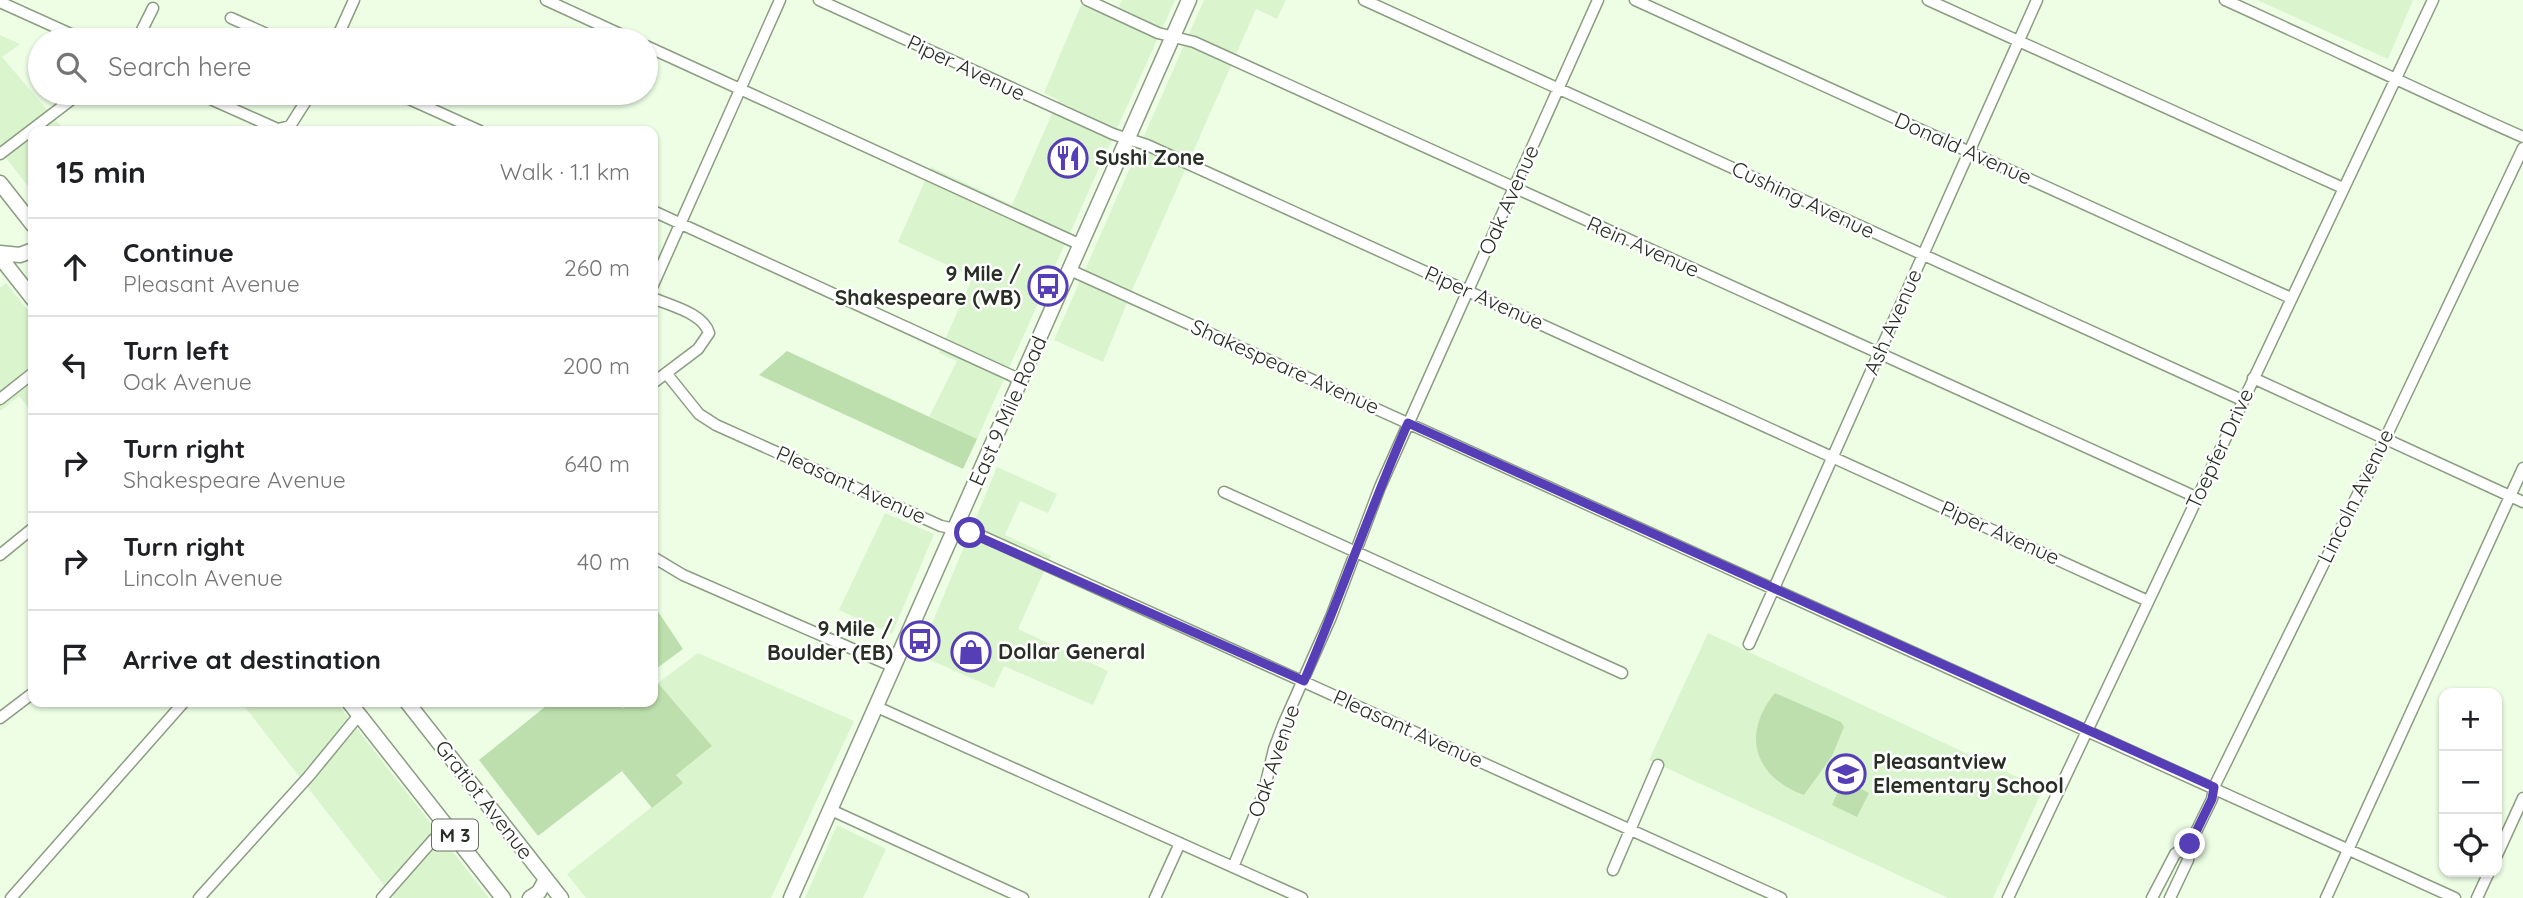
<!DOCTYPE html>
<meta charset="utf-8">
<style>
:root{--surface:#fff;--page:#f2f2f2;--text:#202124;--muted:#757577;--line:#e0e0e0}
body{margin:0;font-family:Quicksand,sans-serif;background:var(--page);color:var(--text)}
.controls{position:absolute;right:21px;bottom:21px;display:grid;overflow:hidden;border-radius:14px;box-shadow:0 2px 5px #0004}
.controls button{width:63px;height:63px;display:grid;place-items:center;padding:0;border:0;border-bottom:2px solid var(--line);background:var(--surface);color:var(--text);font:35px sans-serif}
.stop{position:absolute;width:21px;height:21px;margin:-16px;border:5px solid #553eb6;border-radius:50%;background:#fff}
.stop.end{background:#553eb6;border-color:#fff;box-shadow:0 2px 7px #0008}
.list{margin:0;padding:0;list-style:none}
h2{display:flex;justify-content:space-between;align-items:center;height:91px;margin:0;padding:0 28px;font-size:30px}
h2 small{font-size:23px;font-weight:400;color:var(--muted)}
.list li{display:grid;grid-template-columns:46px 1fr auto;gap:21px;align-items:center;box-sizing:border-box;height:98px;padding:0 28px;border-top:2px solid var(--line)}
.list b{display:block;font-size:26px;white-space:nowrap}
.list p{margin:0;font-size:23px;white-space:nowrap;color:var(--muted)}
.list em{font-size:23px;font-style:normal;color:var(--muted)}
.icon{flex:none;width:38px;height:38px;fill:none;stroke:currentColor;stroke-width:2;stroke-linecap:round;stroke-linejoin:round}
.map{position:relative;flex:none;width:2523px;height:898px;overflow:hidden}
.search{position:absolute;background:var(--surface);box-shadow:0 2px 5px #0004;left:28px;top:28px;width:630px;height:77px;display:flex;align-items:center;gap:18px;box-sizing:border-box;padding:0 24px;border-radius:38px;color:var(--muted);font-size:26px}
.panel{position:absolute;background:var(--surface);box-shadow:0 2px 5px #0004;left:28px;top:126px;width:630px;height:581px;border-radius:14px}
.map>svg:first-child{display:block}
.built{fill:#daf4ce}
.green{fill:#bddfad}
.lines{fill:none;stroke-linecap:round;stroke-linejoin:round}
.minor-casing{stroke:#8a9d81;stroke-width:13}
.major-casing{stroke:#8a9d81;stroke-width:17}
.minor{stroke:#fff;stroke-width:10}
.major{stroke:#fff;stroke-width:14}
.route{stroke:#553eb6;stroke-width:9}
.labels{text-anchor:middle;stroke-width:5;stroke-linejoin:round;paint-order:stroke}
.shield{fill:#fff;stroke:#686d65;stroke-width:2}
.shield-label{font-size:19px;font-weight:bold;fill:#272e23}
.street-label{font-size:21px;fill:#272e23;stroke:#fff}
.poi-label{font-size:21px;font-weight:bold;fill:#272e23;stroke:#fff;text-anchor:start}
</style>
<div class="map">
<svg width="2523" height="898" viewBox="0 0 2523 898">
<rect width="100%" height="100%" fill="#edfee5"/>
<path class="built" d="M 1122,0 L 1175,0 L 977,439 L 929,417 L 957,361 L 939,353 L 973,277 L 898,242 L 931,167 L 1012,205 L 1058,100 L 1044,93 L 1081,5 L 1113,19 Z
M 1204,0 L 1286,0 L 1277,19 L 1256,9 L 1133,288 L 1103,362 L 1054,340 Z
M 2257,0 L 2413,0 L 2388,59 Z
M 0,35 L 20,44 L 2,57 L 65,131 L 33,131 L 33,193 L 0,150 Z
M 6,283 L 33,317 L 33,413 L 19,396 L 0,411 L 0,288 Z
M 997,467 L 1057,494 L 1048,513 L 1020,501 L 1005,535 L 1051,556 L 1018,629 L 1108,671 L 1093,705 L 1004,666 L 994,688 L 919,655 Z
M 885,513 L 934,534 L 892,634 L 839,610 Z
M 1708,633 L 2043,789 L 1993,898 L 1948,898 L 1649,760 Z
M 698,653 L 854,721 L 771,898 L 586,898 L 567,874 L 682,783 L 676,775 L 712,746 L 658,683 Z
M 241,702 L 336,702 L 489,898 L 394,898 Z
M 837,825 L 886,849 L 863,898 L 805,898 Z"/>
<path class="green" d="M 787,351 L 977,439 L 963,469 L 759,375 Z
M 653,604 L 683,649 L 653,671 Z
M 658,683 L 712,746 L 676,775 L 683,783 L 652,808 L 622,771 L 538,836 L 479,760 L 551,702 L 618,702 L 623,708 L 632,702 L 653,702 L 653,687 Z
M 1775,693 L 1841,722 L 1844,727 L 1832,756 L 1804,795 C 1754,777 1741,734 1775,693 Z
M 1843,780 L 1869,793 L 1857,817 L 1832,805 Z"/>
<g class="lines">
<g class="minor-casing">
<path id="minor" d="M 546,0 L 633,40
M 819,0 L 1113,134 L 1147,145 L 2148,601
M 1087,0 L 1158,33 L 1194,42 L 2198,498
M 1364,0 L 2242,400
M 1635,0 L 2291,298
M 1928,0 L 2343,188
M 2225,0 C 2325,45 2423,93 2523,137
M 0,2 L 84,40
M 231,18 L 280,40
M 137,40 L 153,8
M 336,40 L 354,0
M 646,46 L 1081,245
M 197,93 L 282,131
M 396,93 L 480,131
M 274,130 L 290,126 L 311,93
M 0,154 L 80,93
M 653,211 L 1021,380
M 1070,270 L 2455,898
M 653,285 L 780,0
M 653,298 C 671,306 703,313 709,333 L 698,349 L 653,383
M 666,373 L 699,414 L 716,425 L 941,526 L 975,533 L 1781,898
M 2253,378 L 2523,502
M 0,399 L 33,373
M 1224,492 L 1622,673
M 0,555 L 33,528
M 653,557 L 683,575 L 894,667
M 1749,644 L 2037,0
M 877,707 L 1302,898
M 0,718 L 33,693
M 831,810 L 1023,898
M 2497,855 L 2523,798
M 1233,867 L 1263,795 L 1274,749 L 1283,725 L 1331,617 L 1380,487 L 1598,0
M 1613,870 L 1658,765
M 11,898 L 184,702
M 199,898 L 309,776 L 359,715
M 382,898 L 433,840 L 448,827
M 1155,898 L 1180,843
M 2008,898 L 2433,0
M 2152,898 L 2175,854 L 2190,844
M 2170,898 L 2188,860 L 2190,844 L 2212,799 L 2214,787 L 2385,439 L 2523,148
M 2326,898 L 2523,468
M 2477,898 L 2489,872"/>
</g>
<g class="major-casing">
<path id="major" d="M 0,183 L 33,225
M 0,253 L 20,255 L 33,250
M 0,257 L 33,299
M 349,702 L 503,898
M 407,702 L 561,898
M 530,898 L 539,892 L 546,879
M 791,898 L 1189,0"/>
</g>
<use href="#minor" class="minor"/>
<use href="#major" class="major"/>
</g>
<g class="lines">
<path class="route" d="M 970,533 L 1304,681 C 1341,596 1370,508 1408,423 L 2214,787 L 2212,799 L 2190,844"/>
</g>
<defs>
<g id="restaurant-ring" transform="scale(2.0125)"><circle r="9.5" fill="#fff" stroke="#553eb6" stroke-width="1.5"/><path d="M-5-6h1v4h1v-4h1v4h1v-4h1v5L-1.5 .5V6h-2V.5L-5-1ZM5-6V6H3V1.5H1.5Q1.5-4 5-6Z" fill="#553eb6"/></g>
<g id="bus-ring" transform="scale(2.0125)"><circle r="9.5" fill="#fff" stroke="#553eb6" stroke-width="1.5"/><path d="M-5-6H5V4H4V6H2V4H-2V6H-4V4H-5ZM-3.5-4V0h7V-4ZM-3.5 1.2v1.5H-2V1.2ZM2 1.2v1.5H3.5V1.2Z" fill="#553eb6"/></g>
<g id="shop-ring" transform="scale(2.0125)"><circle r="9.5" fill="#fff" stroke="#553eb6" stroke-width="1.5"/><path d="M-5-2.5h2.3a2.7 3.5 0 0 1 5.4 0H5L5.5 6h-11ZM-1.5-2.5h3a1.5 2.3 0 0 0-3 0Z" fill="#553eb6"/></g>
<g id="school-ring" transform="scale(2.0125)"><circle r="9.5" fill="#fff" stroke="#553eb6" stroke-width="1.5"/><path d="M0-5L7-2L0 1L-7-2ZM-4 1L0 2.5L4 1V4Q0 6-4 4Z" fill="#553eb6"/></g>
</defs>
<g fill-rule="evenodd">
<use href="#restaurant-ring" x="1068" y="158"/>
<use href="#bus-ring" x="1048" y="286"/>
<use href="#bus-ring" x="920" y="641"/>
<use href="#shop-ring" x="971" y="652"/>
<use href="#school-ring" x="1846" y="774"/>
</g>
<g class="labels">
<rect class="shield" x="432" y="819.5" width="46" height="31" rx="5"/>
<g class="shield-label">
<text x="455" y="842">M 3</text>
</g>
<g class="street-label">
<text transform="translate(966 68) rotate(25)" y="7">Piper Avenue</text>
<text transform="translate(1963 149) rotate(24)" y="7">Donald Avenue</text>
<text transform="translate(1509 200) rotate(-66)" y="7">Oak Avenue</text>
<text transform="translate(1803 200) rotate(25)" y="7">Cushing Avenue</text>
<text transform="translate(1643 247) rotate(24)" y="7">Rein Avenue</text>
<text transform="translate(1484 298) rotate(24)" y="7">Piper Avenue</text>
<text transform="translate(1893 322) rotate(-66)" y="7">Ash Avenue</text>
<text transform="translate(1285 367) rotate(24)" y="7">Shakespeare Avenue</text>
<text transform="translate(1008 411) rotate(-66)" y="7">East 9 Mile Road</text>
<text transform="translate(2220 449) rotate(-65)" y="7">Toepfer Drive</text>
<text transform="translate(851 485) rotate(24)" y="7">Pleasant Avenue</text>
<text transform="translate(2356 496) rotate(-64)" y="7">Lincoln Avenue</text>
<text transform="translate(2000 533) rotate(24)" y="7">Piper Avenue</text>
<text transform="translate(1408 729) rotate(24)" y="7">Pleasant Avenue</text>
<text transform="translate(1274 761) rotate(-71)" y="7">Oak Avenue</text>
<text transform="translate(484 800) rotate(52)" y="7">Gratiot Avenue</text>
</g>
<g class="poi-label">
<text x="1095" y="165">Sushi Zone</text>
<text x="1021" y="281" text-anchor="end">9 Mile /<tspan x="1021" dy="24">Shakespeare (WB)</tspan></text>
<text x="893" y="636" text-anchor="end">9 Mile /<tspan x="893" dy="24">Boulder (EB)</tspan></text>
<text x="998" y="659">Dollar General</text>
<text x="1873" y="769">Pleasantview<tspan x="1873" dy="24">Elementary School</tspan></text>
</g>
</g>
</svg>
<div class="controls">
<button>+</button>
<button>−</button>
<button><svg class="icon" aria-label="locate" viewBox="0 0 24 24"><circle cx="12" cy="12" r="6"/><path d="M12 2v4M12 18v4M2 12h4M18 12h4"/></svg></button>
</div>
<div class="stop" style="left:970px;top:533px"></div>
<div class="stop end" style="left:2190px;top:844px"></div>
<div class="search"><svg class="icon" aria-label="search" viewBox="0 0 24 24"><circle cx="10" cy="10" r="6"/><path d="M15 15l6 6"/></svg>Search here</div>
<section class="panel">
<h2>15 min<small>Walk · 1.1 km</small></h2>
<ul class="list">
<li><svg class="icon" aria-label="ahead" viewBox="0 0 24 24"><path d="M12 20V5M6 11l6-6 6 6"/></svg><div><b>Continue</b><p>Pleasant Avenue</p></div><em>260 m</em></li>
<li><svg class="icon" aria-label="left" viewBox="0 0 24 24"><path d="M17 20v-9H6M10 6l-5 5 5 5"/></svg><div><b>Turn left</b><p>Oak Avenue</p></div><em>200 m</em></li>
<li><svg class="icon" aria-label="right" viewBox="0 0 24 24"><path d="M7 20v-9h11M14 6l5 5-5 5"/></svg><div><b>Turn right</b><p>Shakespeare Avenue</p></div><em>640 m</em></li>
<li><svg class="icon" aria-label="right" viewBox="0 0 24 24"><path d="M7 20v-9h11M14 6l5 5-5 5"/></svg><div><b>Turn right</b><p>Lincoln Avenue</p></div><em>40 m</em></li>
<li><svg class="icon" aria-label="arrive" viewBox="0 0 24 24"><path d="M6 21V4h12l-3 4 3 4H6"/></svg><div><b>Arrive at destination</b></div></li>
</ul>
</section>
</div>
